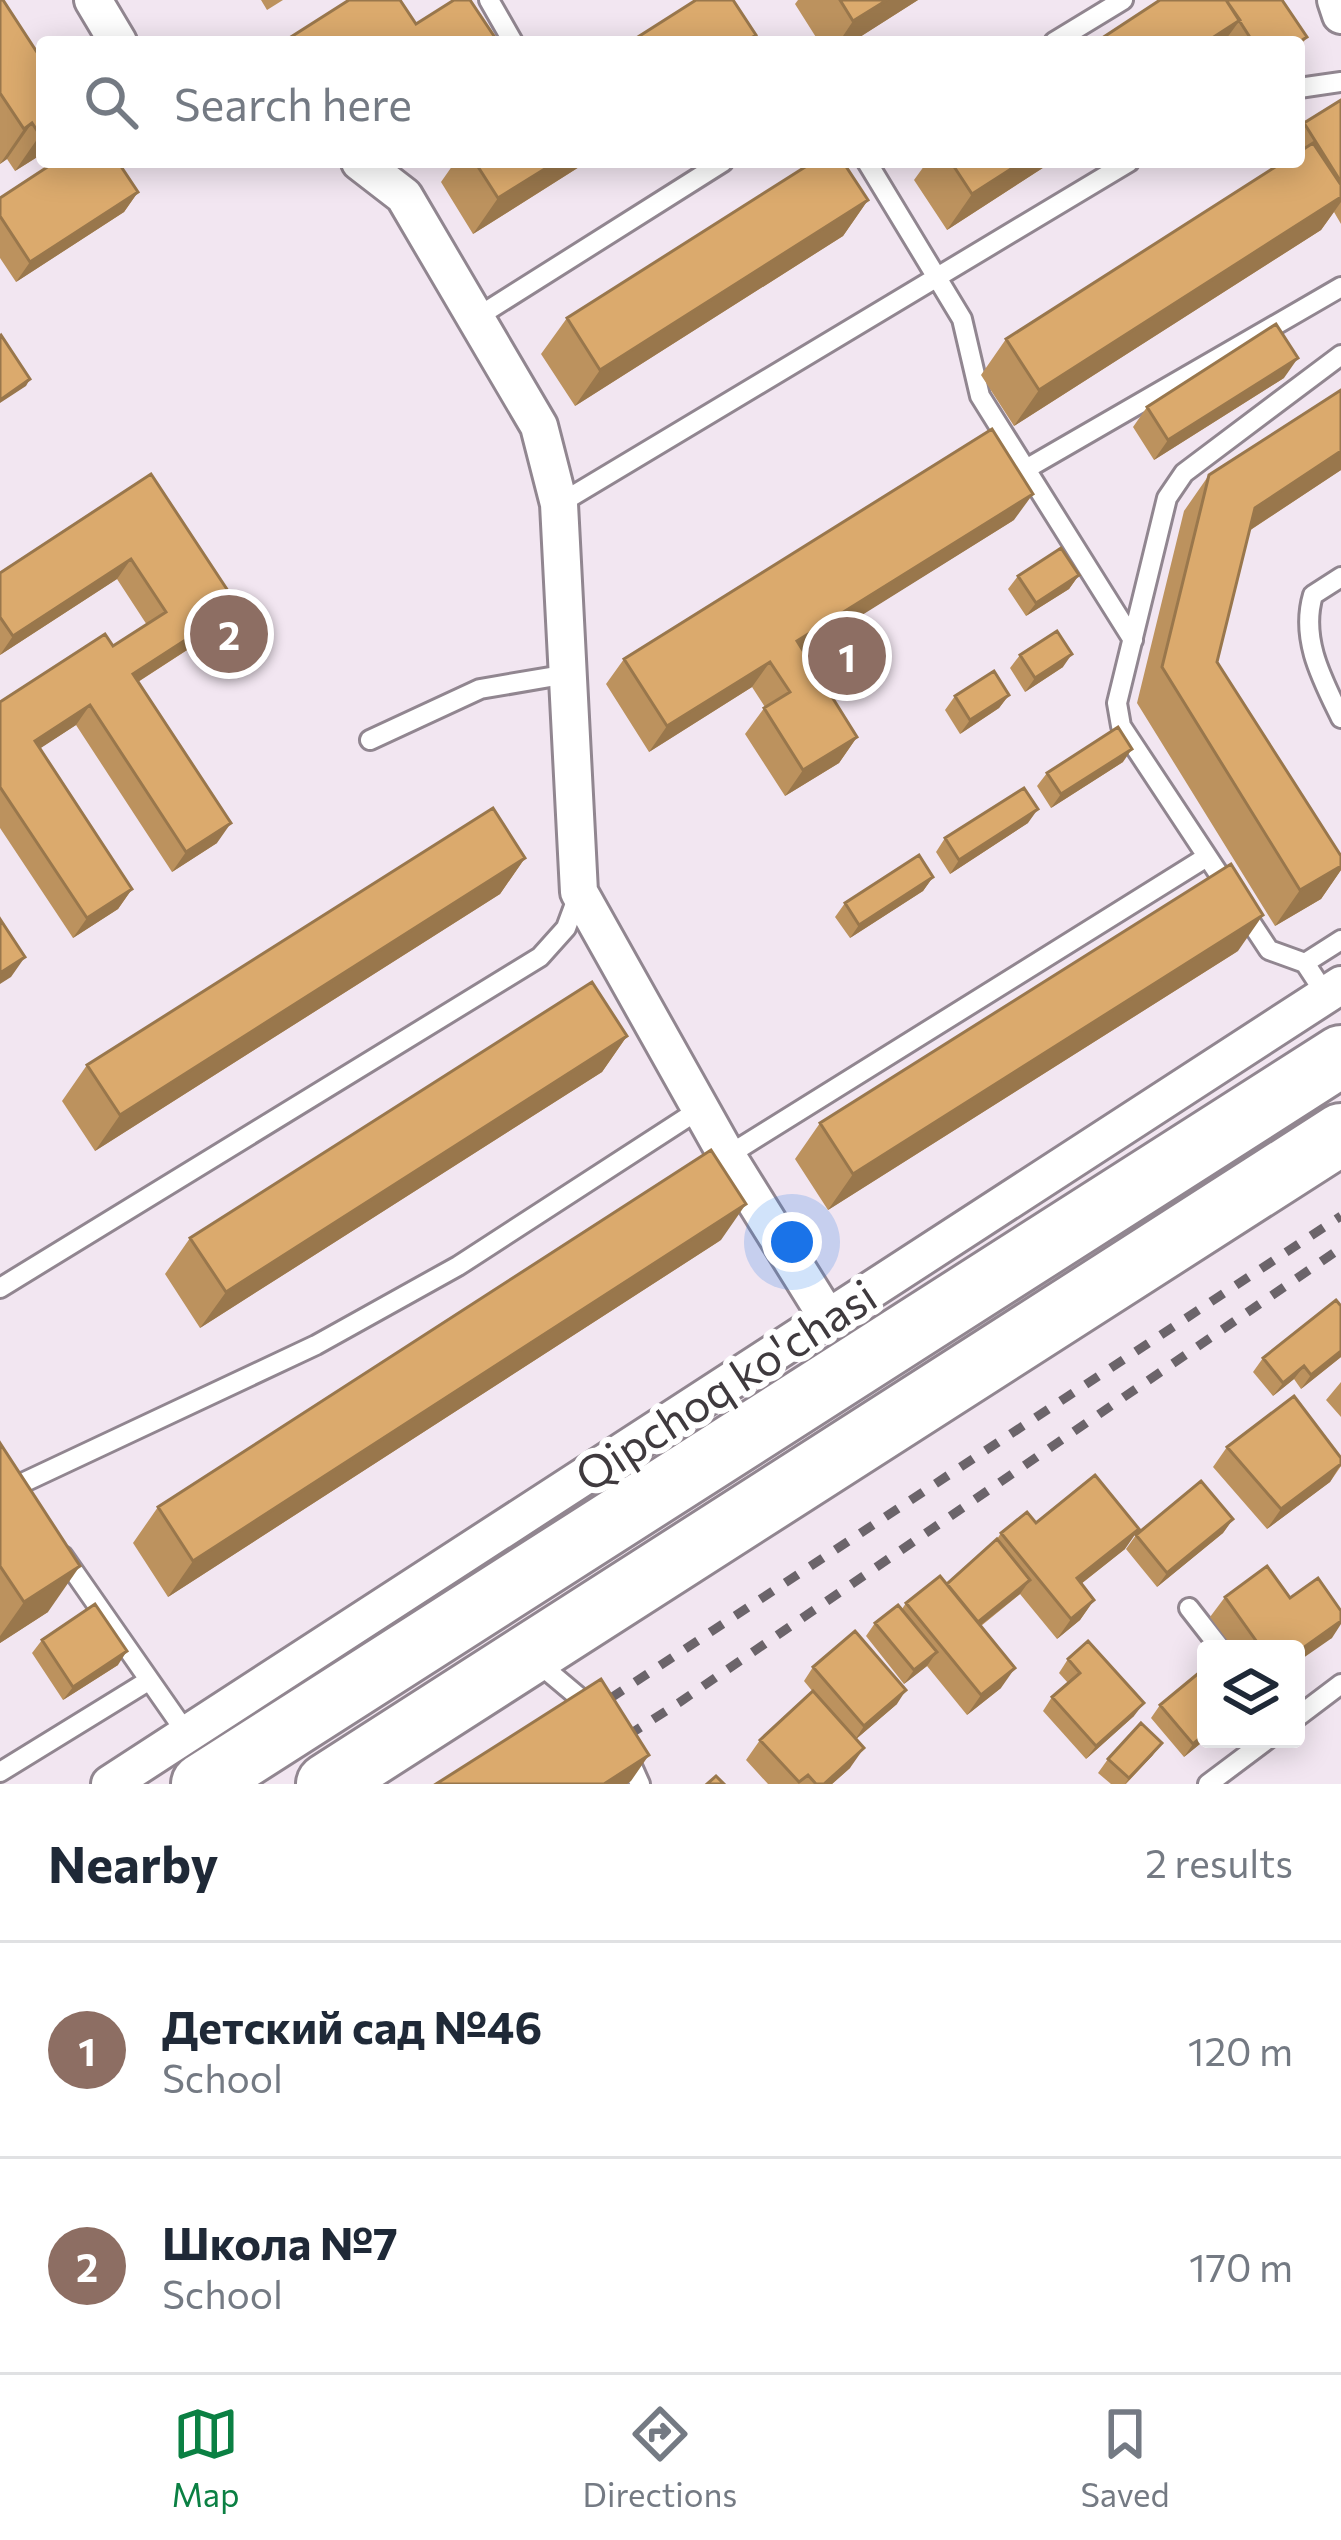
<!DOCTYPE html>
<meta charset="utf-8">
<style>
:root{--surface:#fff;--page:#f2f2f3;--text:#1f2937;--muted:#747a83;--line:#e0e1e3;--accent:#0b8043}
body{margin:0;font-family:Commissioner,sans-serif;background:var(--page);color:var(--text)}
.controls{position:absolute;right:36px;bottom:36px;display:grid;overflow:hidden;border-radius:12px;box-shadow:0 6px 30px #0003}
.controls button{width:108px;height:108px;display:grid;place-items:center;padding:0;border:0;border-bottom:3px solid var(--line);background:var(--surface);color:var(--text);font:60px sans-serif}
.you{position:absolute;left:792px;top:1242px;width:42px;height:42px;margin:-30px;border:9px solid #fff;border-radius:50%;background:#1a73e8;box-shadow:0 0 0 18px #1a73e833}
.badge{display:grid;place-items:center;width:78px;height:78px;border-radius:50%;background:var(--accent);color:#fff;font-size:39px;font-weight:700}
.pin{position:absolute;translate:-50% -50%;border:6px solid #fff;box-shadow:0 3px 12px #0006}
.list{margin:0;padding:0;list-style:none}
h2{display:flex;justify-content:space-between;align-items:center;height:156px;margin:0;padding:0 48px;font-size:51px}
h2 small{font-size:39px;font-weight:400;color:var(--muted)}
.list li{display:grid;grid-template-columns:78px 1fr auto;gap:36px;align-items:center;box-sizing:border-box;height:216px;padding:0 48px;border-top:3px solid var(--line)}
.list b{display:block;font-size:45px;white-space:nowrap}
.list p{margin:0;font-size:39px;white-space:nowrap;color:var(--muted)}
.list em{font-size:39px;font-style:normal;color:var(--muted)}
.icon{flex:none;width:66px;height:66px;fill:none;stroke:currentColor;stroke-width:2;stroke-linecap:round;stroke-linejoin:round}
.map{position:relative;flex:none;width:1341px;height:1784px;overflow:hidden}
.search{position:absolute;background:var(--surface);box-shadow:0 6px 30px #0003;left:36px;right:36px;top:36px;height:132px;display:flex;align-items:center;gap:30px;box-sizing:border-box;padding:0 42px;border-radius:12px;color:var(--muted);font-size:45px}
.sheet{height:588px;background:var(--surface)}
nav{display:flex;justify-content:space-around;align-items:center;box-sizing:border-box;height:168px;border-top:3px solid var(--line);background:var(--surface);font-size:33px;color:var(--muted)}
nav a{display:grid;justify-items:center;gap:6px}
nav .on{color:var(--accent)}
.map>svg:first-child{display:block}
.lines{fill:none;stroke-linecap:round;stroke-linejoin:round}
.lane-casing{stroke:#918690;stroke-width:24}
.street-casing{stroke:#918690;stroke-width:42}
.primary-casing{stroke:#918690;stroke-width:66}
.lane{stroke:#fff;stroke-width:18}
.street{stroke:#fff;stroke-width:36}
.primary{stroke:#fff;stroke-width:60}
.rail{stroke:#6b646a;stroke-width:9;stroke-dasharray:15 15;stroke-linecap:butt}
.wall{fill:#bc925e}
.shaded-wall{fill:#99774c}
.building{fill:#dbaa6d;stroke:#99774c;stroke-width:3}
.labels{text-anchor:middle;stroke-width:12;stroke-linejoin:round;paint-order:stroke}
.street-label{font-size:45px;fill:#3f3a3e;stroke:#fff}
</style>
<div class="map">
<svg width="1341" height="1784" viewBox="0 0 1341 1784">
<rect width="100%" height="100%" fill="#f2e6f1"/>
<g class="lines">
<g class="lane-casing">
<path id="lane" d="M 489,0 L 513,42
M 1054,42 L 1123,0
M 1299,88 L 1341,82
M 867,162 L 962,319 L 980,396 L 1133,640
M 479,316 L 723,162
M 1026,469 L 1341,287
M 559,504 L 1129,162
M 1341,577 L 1313,595 C 1300,639 1322,679 1341,718
M 370,740 L 480,689 L 568,674
M 1305,963 L 1341,940
M 1326,995 L 1305,963 L 1269,950 L 1121,726 L 1117,703 L 1167,498 L 1184,473 L 1341,355
M 727,1156 L 1205,858
M 0,1288 L 540,957 L 566,928 L 579,893
M 16,1486 L 316,1345 L 458,1266 L 700,1109
M 63,1556 L 187,1734
M 1189,1608 L 1221,1649
M 537,1662 L 593,1709
M 1296,1718 L 1341,1684
M 627,1755 L 640,1784
M 0,1772 L 148,1681
M 1208,1784 L 1268,1739"/>
</g>
<g class="street-casing">
<path id="street" d="M 93,0 L 118,42
M 1336,0 L 1341,15
M 360,162 L 404,196 L 539,426 L 559,504 L 579,892 L 727,1156 L 829,1320
M 110,1784 L 1341,985"/>
</g>
<g class="primary-casing">
<path id="primary" d="M 202,1784 L 1341,1056
M 327,1784 L 1341,1134"/>
</g>
<use href="#lane" class="lane"/>
<use href="#street" class="street"/>
<use href="#primary" class="primary"/>
<path class="rail" d="M 585,1715 L 1341,1216
M 552,1784 L 680,1702 L 1341,1248"/>
</g>
<path class="wall" d="M 0,0 L 42,60 L 42,154 L 15,171 L 7,159 L 0,164 Z
M 261,0 L 283,0 L 267,10 Z
M 798,0 L 918,0 L 852,42 L 819,42 L 795,4 Z
M 1160,0 L 1307,37 L 1299,48 L 1299,42 L 1096,42 Z
M 1341,100 L 1341,224 L 1334,212 L 1321,230 L 1014,426 L 981,375 L 1006,339 L 1299,162 L 1299,130 L 1304,123 Z
M 455,162 L 587,162 L 473,234 L 441,182 Z
M 927,162 L 1052,162 L 947,230 L 914,180 Z
M 138,192 L 124,212 L 16,282 L 0,258 L 0,198 Z
M 868,200 L 843,236 L 575,406 L 541,354 L 567,318 Z
M 1284,378 L 1154,460 L 1133,427 L 1147,407 Z
M 1341,390 L 1341,470 L 1249,531 L 1217,662 L 1341,856 L 1341,870 L 1321,899 L 1275,926 L 1137,703 L 1184,511 L 1209,475 Z
M 151,474 L 224,626 L 138,682 L 217,843 L 172,872 L 76,725 L 40,748 L 132,889 L 118,909 L 73,938 L 0,828 L 0,702 L 113,646 L 147,625 L 117,579 L 0,655 L 0,573 Z
M 1014,520 L 803,651 L 857,737 L 839,763 L 785,796 L 745,734 L 765,707 L 752,687 L 649,752 L 606,684 L 624,659 Z
M 1079,575 L 1069,589 L 1026,616 L 1008,589 L 1018,576 Z
M 1020,655 L 1063,667 L 1025,692 L 1010,668 Z
M 1009,695 L 999,708 L 960,734 L 945,710 L 955,696 Z
M 1123,762 L 1051,808 L 1037,786 L 1047,773 Z
M 1028,823 L 950,874 L 936,852 L 945,838 Z
M 525,858 L 500,894 L 95,1151 L 62,1101 L 87,1065 Z
M 933,877 L 923,891 L 850,938 L 835,917 L 845,903 Z
M 1238,951 L 828,1210 L 795,1159 L 820,1123 Z
M 627,1036 L 602,1072 L 200,1328 L 165,1274 L 190,1238 Z
M 721,1240 L 168,1597 L 133,1543 L 158,1507 Z
M 1341,1306 L 1341,1357 L 1301,1389 L 1294,1379 L 1273,1396 L 1253,1372 L 1263,1358 Z
M 1341,1382 L 1341,1417 L 1326,1400 Z
M 0,1443 L 48,1612 L 0,1643 Z
M 1227,1447 L 1341,1458 L 1341,1466 L 1330,1482 L 1267,1529 L 1213,1467 Z
M 1233,1519 L 1223,1533 L 1157,1587 L 1126,1549 L 1136,1535 Z
M 1036,1523 L 1125,1549 L 1081,1584 L 1094,1600 L 1080,1620 L 1057,1639 L 1020,1594 L 981,1626 L 1001,1688 L 967,1715 L 927,1666 L 904,1684 L 866,1636 L 875,1623 L 902,1609 L 906,1603 L 947,1584 L 997,1539 L 1001,1533 Z
M 1225,1597 L 1290,1598 L 1332,1638 L 1296,1649 L 1234,1649 L 1210,1617 Z
M 42,1640 L 118,1665 L 63,1700 L 32,1653 Z
M 1068,1659 L 1134,1716 L 1086,1759 L 1043,1711 L 1052,1697 L 1068,1683 L 1059,1673 Z
M 813,1667 L 897,1704 L 856,1739 L 850,1768 L 832,1784 L 768,1784 L 746,1760 L 760,1740 L 813,1692 L 804,1681 Z
M 1160,1705 L 1206,1739 L 1184,1757 L 1151,1718 Z
M 1162,1743 L 1152,1756 L 1126,1784 L 1111,1784 L 1098,1773 L 1108,1759 Z"/>
<path class="shaded-wall" d="M 887,0 L 918,0 L 852,42 L 839,42 L 853,21 Z
M 1240,20 L 1224,42 L 1206,42 Z
M 32,123 L 7,159 L 0,164 L 24,129 Z
M 42,133 L 42,154 L 15,171 L 40,135 Z
M 556,162 L 587,162 L 473,234 L 498,198 Z
M 1022,162 L 1052,162 L 947,230 L 972,194 Z
M 138,192 L 124,212 L 16,282 L 30,262 Z
M 1341,197 L 1341,202 L 1321,230 L 1014,426 L 1039,390 Z
M 868,200 L 843,236 L 575,406 L 600,370 Z
M 1298,358 L 1284,378 L 1154,460 L 1168,440 Z
M 30,379 L 26,386 L 0,403 L 0,400 Z
M 1341,451 L 1341,470 L 1229,544 L 1255,508 Z
M 1033,494 L 1014,520 L 779,667 L 797,641 Z
M 131,559 L 117,579 L 0,655 L 13,636 Z
M 1079,575 L 1069,589 L 1026,616 L 1036,603 Z
M 238,606 L 224,626 L 119,694 L 133,674 Z
M 1072,654 L 1063,667 L 1025,692 L 1035,678 Z
M 770,662 L 752,687 L 649,752 L 667,726 Z
M 1009,695 L 999,708 L 960,734 L 970,720 Z
M 90,705 L 76,725 L 21,761 L 35,741 Z
M 857,737 L 839,763 L 785,796 L 803,770 Z
M 1132,749 L 1123,762 L 1051,808 L 1061,794 Z
M 1038,809 L 1028,823 L 950,874 L 959,860 Z
M 231,823 L 217,843 L 172,872 L 186,852 Z
M 525,858 L 500,894 L 95,1151 L 120,1115 Z
M 1341,866 L 1341,870 L 1321,899 L 1275,926 L 1300,890 Z
M 933,877 L 923,891 L 850,938 L 859,925 Z
M 132,889 L 118,909 L 73,938 L 87,918 Z
M 1263,915 L 1238,951 L 828,1210 L 853,1174 Z
M 25,957 L 11,977 L 0,984 L 0,973 Z
M 627,1036 L 602,1072 L 200,1328 L 226,1292 Z
M 746,1204 L 721,1240 L 168,1597 L 193,1561 Z
M 1341,1351 L 1341,1357 L 1301,1389 L 1311,1375 Z
M 1304,1366 L 1294,1379 L 1273,1396 L 1283,1383 Z
M 1341,1464 L 1330,1482 L 1267,1529 L 1281,1509 Z
M 1233,1519 L 1223,1533 L 1157,1587 L 1167,1573 Z
M 1139,1529 L 1125,1549 L 1063,1598 L 1077,1578 Z
M 80,1566 L 48,1612 L 0,1643 L 0,1636 L 24,1602 Z
M 1030,1580 L 1020,1594 L 962,1640 L 972,1627 Z
M 1094,1600 L 1080,1620 L 1057,1639 L 1071,1619 Z
M 1341,1621 L 1341,1624 L 1332,1638 L 1296,1663 L 1296,1653 Z
M 127,1651 L 118,1665 L 63,1700 L 73,1687 Z
M 937,1652 L 927,1666 L 904,1684 L 914,1670 Z
M 1015,1668 L 1001,1688 L 967,1715 L 981,1695 Z
M 906,1690 L 897,1704 L 855,1740 L 864,1726 Z
M 1144,1703 L 1134,1716 L 1086,1759 L 1096,1746 Z
M 1206,1733 L 1206,1739 L 1184,1757 L 1193,1744 Z
M 1162,1743 L 1152,1756 L 1125,1784 L 1129,1778 Z
M 864,1748 L 850,1768 L 832,1784 L 824,1784 Z
M 649,1755 L 631,1781 L 627,1784 L 604,1784 Z"/>
<path class="building" d="M 0,0 L 3,0 L 42,60 L 42,134 L 40,135 L 32,123 L 24,129 L 0,93 Z
M 349,0 L 400,0 L 416,24 L 454,0 L 470,0 L 498,42 L 283,42 Z
M 696,0 L 733,0 L 756,35 L 745,42 L 630,42 Z
M 840,0 L 887,0 L 853,21 Z
M 1160,0 L 1226,0 L 1240,20 L 1206,42 L 1096,42 Z
M 1226,0 L 1282,0 L 1307,37 L 1299,42 L 1253,42 Z
M 1341,100 L 1341,182 L 1304,123 Z
M 1313,143 L 1341,185 L 1341,197 L 1039,390 L 1006,339 L 1283,162 L 1299,162 L 1299,152 Z
M 55,162 L 118,162 L 138,192 L 30,262 L 0,216 L 0,198 Z
M 475,162 L 556,162 L 498,198 Z
M 813,162 L 843,162 L 868,200 L 600,370 L 567,318 Z
M 951,162 L 1022,162 L 972,194 Z
M 1276,324 L 1298,358 L 1168,440 L 1147,407 Z
M 1,335 L 30,379 L 0,400 L 0,336 Z
M 1341,390 L 1341,451 L 1255,508 L 1217,662 L 1341,856 L 1341,866 L 1300,890 L 1162,667 L 1209,475 Z
M 992,429 L 1033,494 L 797,641 L 857,737 L 803,770 L 764,708 L 790,692 L 770,662 L 667,726 L 624,659 Z
M 151,474 L 238,606 L 133,674 L 231,823 L 186,852 L 90,705 L 35,741 L 132,889 L 87,918 L 0,787 L 0,702 L 105,634 L 113,646 L 166,612 L 131,559 L 13,636 L 0,617 L 0,573 Z
M 1061,548 L 1079,575 L 1036,603 L 1018,576 Z
M 1057,631 L 1072,654 L 1035,678 L 1020,655 Z
M 994,671 L 1009,695 L 970,720 L 955,696 Z
M 1118,727 L 1132,749 L 1061,794 L 1047,773 Z
M 1024,788 L 1038,809 L 959,860 L 945,838 Z
M 493,808 L 525,858 L 120,1115 L 87,1065 Z
M 919,855 L 933,877 L 859,925 L 845,903 Z
M 1231,864 L 1263,915 L 853,1174 L 820,1123 Z
M 0,919 L 25,957 L 0,973 Z
M 592,982 L 627,1036 L 226,1292 L 190,1238 Z
M 711,1150 L 746,1204 L 193,1561 L 158,1507 Z
M 1336,1300 L 1341,1306 L 1341,1351 L 1311,1375 L 1304,1366 L 1283,1383 L 1263,1358 Z
M 1294,1396 L 1341,1458 L 1341,1464 L 1281,1509 L 1227,1447 Z
M 0,1443 L 80,1566 L 24,1602 L 0,1566 Z
M 1095,1475 L 1139,1529 L 1077,1578 L 1094,1600 L 1071,1619 L 1001,1533 L 1027,1512 L 1036,1523 Z
M 1201,1481 L 1233,1519 L 1167,1573 L 1136,1535 Z
M 997,1539 L 1030,1580 L 978,1622 L 947,1584 Z
M 1267,1566 L 1290,1598 L 1318,1578 L 1341,1611 L 1341,1621 L 1296,1653 L 1296,1649 L 1262,1649 L 1225,1597 Z
M 940,1576 L 1015,1668 L 981,1695 L 906,1603 Z
M 95,1604 L 127,1651 L 73,1687 L 42,1640 Z
M 898,1605 L 937,1652 L 914,1670 L 875,1623 Z
M 855,1631 L 906,1690 L 864,1726 L 813,1667 Z
M 1088,1641 L 1144,1703 L 1096,1746 L 1052,1697 L 1080,1673 L 1068,1659 Z
M 1206,1667 L 1206,1733 L 1193,1744 L 1160,1705 Z
M 601,1679 L 649,1755 L 604,1784 L 436,1784 Z
M 813,1691 L 864,1748 L 824,1784 L 816,1784 L 808,1775 L 799,1782 L 760,1740 Z
M 1141,1723 L 1162,1743 L 1129,1778 L 1108,1759 Z
M 716,1776 L 724,1784 L 707,1784 Z"/>
<g class="labels">
<g class="street-label">
<text transform="translate(726 1386) rotate(-33)" y="16">Qipchoq ko'chasi</text>
</g>
</g>
</svg>
<div class="controls">
<button><svg class="icon" aria-label="layers" viewBox="0 0 24 24"><path d="M12 4l9 5-9 5-9-5zM3 14l9 5 9-5"/></svg></button>
</div>
<div class="you"></div>
<div class="pin badge" style="left:847px;top:656px;background:#8d6e63">1</div>
<div class="pin badge" style="left:229px;top:634px;background:#8d6e63">2</div>
<div class="search"><svg class="icon" aria-label="search" viewBox="0 0 24 24"><circle cx="10" cy="10" r="6"/><path d="M15 15l6 6"/></svg>Search here</div>
</div>
<section class="sheet">
<h2>Nearby<small>2 results</small></h2>
<ul class="list">
<li><span class="badge" style="background:#8d6e63">1</span><div><b>Детский сад №46</b><p>School</p></div><em>120 m</em></li>
<li><span class="badge" style="background:#8d6e63">2</span><div><b>Школа №7</b><p>School</p></div><em>170 m</em></li>
</ul>
</section>
<nav>
<a class="on"><svg class="icon" aria-label="map" viewBox="0 0 24 24"><path d="M3 6l6-2 6 2 6-2v14l-6 2-6-2-6 2zM9 4v14M15 6v14"/></svg>Map</a>
<a><svg class="icon" aria-label="directions" viewBox="0 0 24 24"><path d="M12 3l9 9-9 9-9-9zM9 14v-3h6M13 9l2 2-2 2"/></svg>Directions</a>
<a><svg class="icon" aria-label="saved" viewBox="0 0 24 24"><path d="M7 4h10v16l-5-4-5 4z"/></svg>Saved</a>
</nav>
